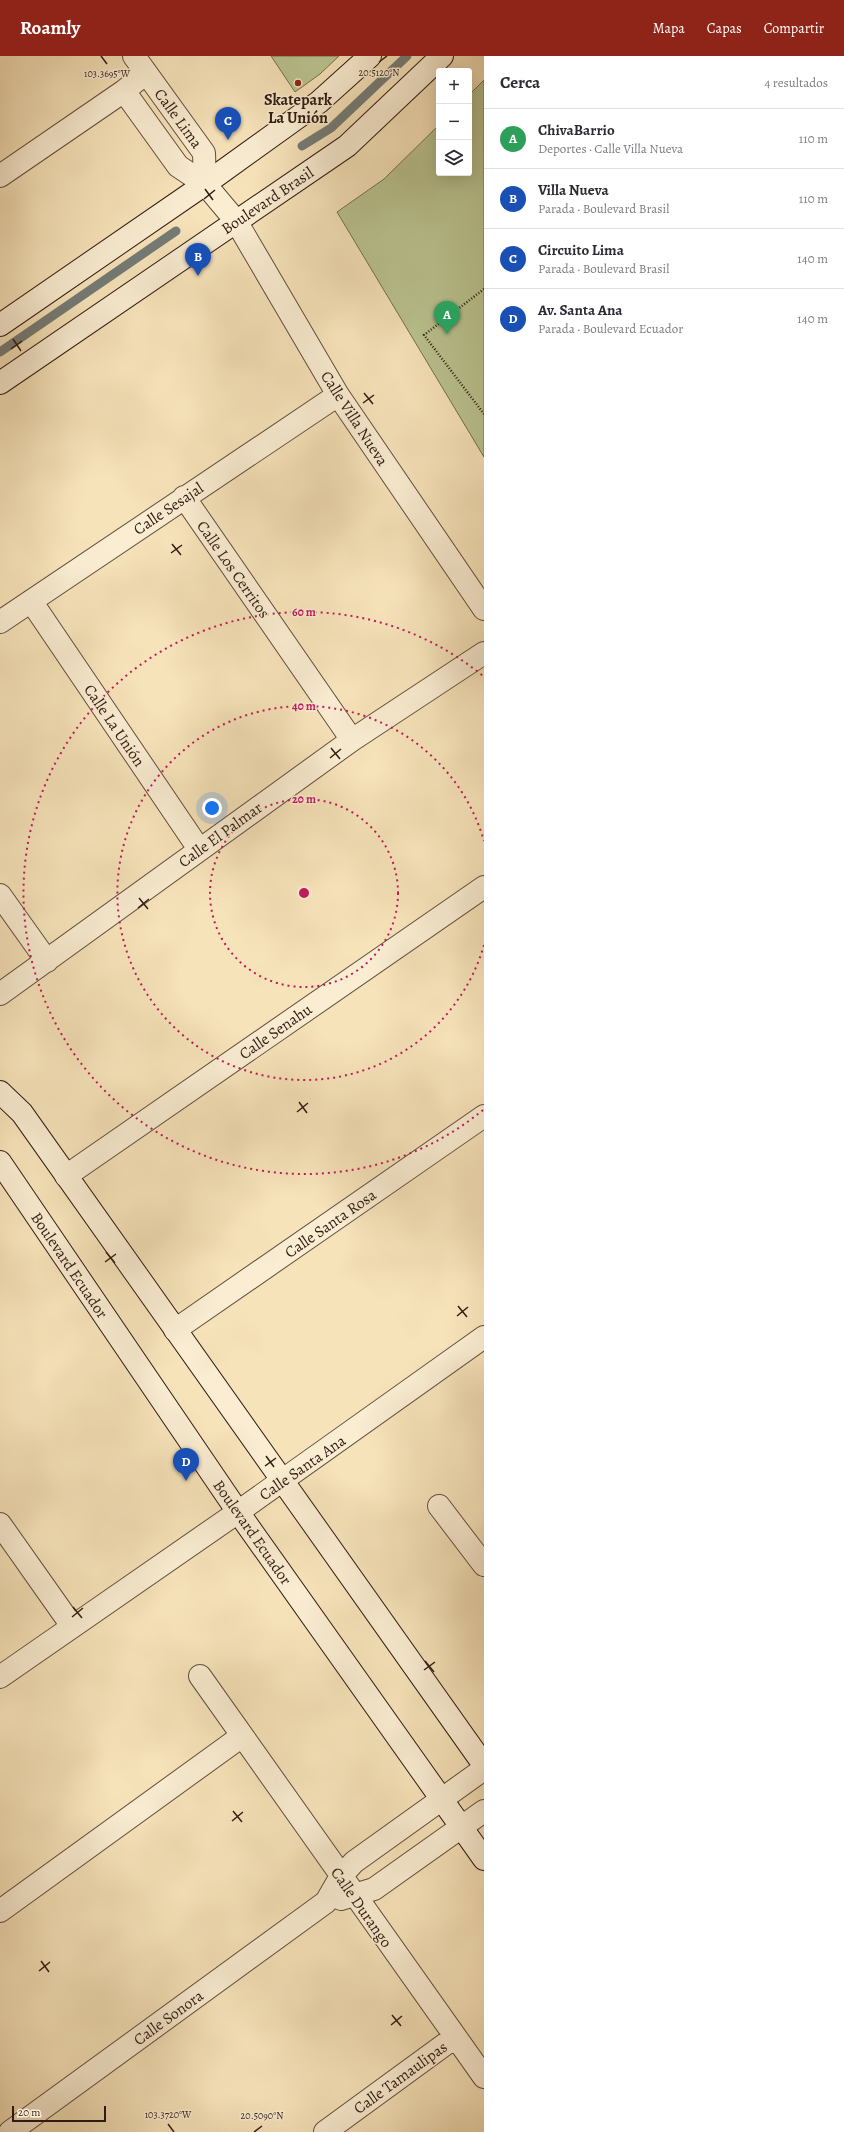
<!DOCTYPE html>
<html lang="es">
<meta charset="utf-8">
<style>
:root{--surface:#fff;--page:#f7f7f7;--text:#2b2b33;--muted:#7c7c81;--line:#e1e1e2;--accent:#8f2418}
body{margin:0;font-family:Alegreya,serif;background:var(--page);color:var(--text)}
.controls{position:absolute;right:12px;top:12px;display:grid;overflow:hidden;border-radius:4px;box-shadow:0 4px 16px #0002}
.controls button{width:36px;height:36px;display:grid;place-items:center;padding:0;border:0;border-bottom:1px solid var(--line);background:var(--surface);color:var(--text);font:20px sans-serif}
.scale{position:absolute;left:12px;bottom:10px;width:94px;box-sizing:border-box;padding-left:4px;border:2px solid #311b13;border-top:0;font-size:11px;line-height:14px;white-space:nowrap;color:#311b13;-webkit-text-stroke:3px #faedd2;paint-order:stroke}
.you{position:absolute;left:212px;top:752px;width:14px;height:14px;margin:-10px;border:3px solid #fff;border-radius:50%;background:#1a73e8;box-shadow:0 0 0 6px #1a73e833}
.badge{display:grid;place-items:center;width:26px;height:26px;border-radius:50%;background:var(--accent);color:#fff;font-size:13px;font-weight:700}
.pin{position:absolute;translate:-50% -33px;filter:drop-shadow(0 1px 2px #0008)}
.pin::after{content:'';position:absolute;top:21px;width:14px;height:12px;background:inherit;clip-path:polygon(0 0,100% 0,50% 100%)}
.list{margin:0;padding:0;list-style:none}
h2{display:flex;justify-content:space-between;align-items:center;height:52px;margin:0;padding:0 16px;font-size:17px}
h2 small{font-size:13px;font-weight:400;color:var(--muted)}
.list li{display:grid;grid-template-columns:26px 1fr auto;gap:12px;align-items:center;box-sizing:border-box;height:60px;padding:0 16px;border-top:1px solid var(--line)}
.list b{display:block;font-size:15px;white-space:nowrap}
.list p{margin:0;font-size:13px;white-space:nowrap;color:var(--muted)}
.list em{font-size:13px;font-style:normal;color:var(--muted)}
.icon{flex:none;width:22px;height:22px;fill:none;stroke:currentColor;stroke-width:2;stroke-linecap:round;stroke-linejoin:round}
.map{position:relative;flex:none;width:484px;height:2076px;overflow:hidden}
header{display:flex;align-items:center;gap:24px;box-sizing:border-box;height:56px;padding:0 20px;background:var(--accent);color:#fff}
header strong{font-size:19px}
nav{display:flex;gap:22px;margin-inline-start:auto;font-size:14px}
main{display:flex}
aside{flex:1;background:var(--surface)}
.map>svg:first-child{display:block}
.grass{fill:#bac491;stroke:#767052}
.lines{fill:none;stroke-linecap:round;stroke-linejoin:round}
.stream{stroke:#747c77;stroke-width:9}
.street-casing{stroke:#624d3d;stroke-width:24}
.secondary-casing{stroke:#311b13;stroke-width:24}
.path{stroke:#311b13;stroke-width:2.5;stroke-dasharray:1 2;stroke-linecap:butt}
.street{stroke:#faedd2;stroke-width:22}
.secondary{stroke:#faedd2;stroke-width:22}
.ticks{fill:none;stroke:#311b13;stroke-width:1.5}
.ring{fill:none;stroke:#c2185b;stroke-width:2;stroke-dasharray:2 4}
.poi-dot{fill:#8f2418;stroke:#faedd2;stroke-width:1.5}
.labels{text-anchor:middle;stroke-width:3;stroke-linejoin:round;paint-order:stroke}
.poi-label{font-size:16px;font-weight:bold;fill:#311b13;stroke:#faedd2}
.street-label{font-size:16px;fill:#311b13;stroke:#faedd2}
.ticks-label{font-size:10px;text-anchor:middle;fill:#311b13;stroke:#faedd2;stroke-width:3;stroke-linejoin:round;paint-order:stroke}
.centre{fill:#c2185b;stroke:#faedd2;stroke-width:2}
.ring-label{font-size:12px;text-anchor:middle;font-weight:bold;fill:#c2185b;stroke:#faedd2;stroke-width:3;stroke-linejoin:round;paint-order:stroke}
</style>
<header>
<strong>Roamly</strong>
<nav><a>Mapa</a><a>Capas</a><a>Compartir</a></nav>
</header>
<main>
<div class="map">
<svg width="484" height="2076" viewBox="0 0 484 2076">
<rect width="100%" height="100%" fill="#f7e3ba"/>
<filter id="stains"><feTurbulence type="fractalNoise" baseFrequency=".005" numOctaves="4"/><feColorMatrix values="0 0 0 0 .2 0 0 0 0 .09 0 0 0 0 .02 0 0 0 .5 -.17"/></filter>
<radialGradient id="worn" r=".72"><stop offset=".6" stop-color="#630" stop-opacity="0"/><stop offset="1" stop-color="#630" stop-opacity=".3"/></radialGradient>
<path class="grass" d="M 271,0 L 339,0 L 320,18 L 295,36 Z
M 484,24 L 484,401 L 337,156 L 384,123 L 439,69 L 439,117 L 469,117 L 469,39 Z"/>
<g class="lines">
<path class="stream" d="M 302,90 L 331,72 L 407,0
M 0,296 L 176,175"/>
<g class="street-casing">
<path id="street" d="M 134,0 L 204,97 L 205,128
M 124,35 L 178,110 L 205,128 L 236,165 L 338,339 L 484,553
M 0,120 L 124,35 L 146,17
M 184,441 L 352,684
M 31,545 L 199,793
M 0,566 L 338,339
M 0,839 L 47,905
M 0,938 L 352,684 L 484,597
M 66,1120 L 484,831
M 175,1274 L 484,1060
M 439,1450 L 484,1509
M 0,1468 L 72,1570
M 200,1620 L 484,2021
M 0,1621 L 238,1456 L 484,1281
M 341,1843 L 374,1833 L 484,1755
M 0,1855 L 242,1680
M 10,2076 L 326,1846 L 341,1820 L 354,1806 L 484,1713
M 325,2076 L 455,1981"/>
</g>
<g class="secondary-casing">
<path id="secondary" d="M 0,269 L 205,128 L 319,46 L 370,0
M 0,327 L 347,90 L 442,0
M 0,1036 L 22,1057 L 484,1709
M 0,1106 L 238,1456 L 484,1803"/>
</g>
<path class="path" d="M 484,233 L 424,279 L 484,358"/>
<use href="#street" class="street"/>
<use href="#secondary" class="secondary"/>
</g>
<path class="ticks" d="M 101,0 L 107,8M 379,6 L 387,0M 205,133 L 213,144M 204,143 L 215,134M 13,283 L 21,295M 11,293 L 22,285M 364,337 L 373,348M 363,347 L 374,339M 172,488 L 181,499M 171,497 L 182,489M 331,692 L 340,703M 330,702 L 341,693M 139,842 L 148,853M 138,852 L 149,843M 299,1046 L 307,1057M 297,1056 L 308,1047M 106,1196 L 115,1207M 105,1206 L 116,1198M 458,1250 L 467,1261M 457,1260 L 468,1251M 266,1400 L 274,1411M 265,1410 L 276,1402M 73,1551 L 82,1562M 72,1561 L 83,1552M 425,1605 L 434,1616M 424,1614 L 435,1606M 233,1755 L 242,1766M 232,1765 L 243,1756M 41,1905 L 49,1916M 39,1915 L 50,1906M 392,1959 L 401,1970M 391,1969 L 402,1960M 168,2068 L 174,2076M 254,2076 L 262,2070"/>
<g class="ring">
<circle cx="304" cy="837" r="94"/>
<path d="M484 889A187 187 0 1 1 484 785"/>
<path d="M483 1054A281 281 0 1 1 483 620"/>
</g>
<circle class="poi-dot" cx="298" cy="27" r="4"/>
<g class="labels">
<g class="poi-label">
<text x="298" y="49">Skatepark<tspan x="298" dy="18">La Unión</tspan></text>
</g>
<g class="street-label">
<text transform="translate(179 62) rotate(54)" y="6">Calle Lima</text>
<text transform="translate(267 144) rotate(-34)" y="6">Boulevard Brasil</text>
<text transform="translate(355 362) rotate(57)" y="6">Calle Villa Nueva</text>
<text transform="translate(168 452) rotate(-34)" y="6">Calle Sesajal</text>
<text transform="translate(234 513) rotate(55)" y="6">Calle Los Cerritos</text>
<text transform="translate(115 669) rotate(56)" y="6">Calle La Unión</text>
<text transform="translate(220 778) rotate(-36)" y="6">Calle El Palmar</text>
<text transform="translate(275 975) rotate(-35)" y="6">Calle Senahu</text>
<text transform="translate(330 1167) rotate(-35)" y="6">Calle Santa Rosa</text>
<text transform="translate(70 1209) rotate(56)" y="6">Boulevard Ecuador</text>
<text transform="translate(302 1411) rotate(-35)" y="6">Calle Santa Ana</text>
<text transform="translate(253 1476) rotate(55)" y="6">Boulevard Ecuador</text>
<text transform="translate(362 1851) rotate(55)" y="6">Calle Durango</text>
<text transform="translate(168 1961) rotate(-36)" y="6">Calle Sonora</text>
<text transform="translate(400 2021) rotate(-36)" y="6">Calle Tamaulipas</text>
</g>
</g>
<g class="ticks-label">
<text x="379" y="20">20.5120°N</text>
<text x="107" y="21">103.3695°W</text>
<text x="168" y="2062">103.3720°W</text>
<text x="262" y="2063">20.5090°N</text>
</g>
<circle cx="304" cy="837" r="6" class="centre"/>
<g class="ring-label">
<text x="304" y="560">60 m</text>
<text x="304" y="654">40 m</text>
<text x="304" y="747">20 m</text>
</g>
<rect width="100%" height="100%" filter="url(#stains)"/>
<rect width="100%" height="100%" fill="url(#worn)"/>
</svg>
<div class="controls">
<button>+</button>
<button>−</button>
<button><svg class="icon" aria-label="layers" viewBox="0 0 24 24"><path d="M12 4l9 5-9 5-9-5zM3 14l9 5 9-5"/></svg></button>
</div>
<div class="scale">20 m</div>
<div class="you"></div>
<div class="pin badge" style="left:447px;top:278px;background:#2e9e5b">A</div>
<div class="pin badge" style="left:198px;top:220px;background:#1a4fb4">B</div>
<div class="pin badge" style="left:228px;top:84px;background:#1a4fb4">C</div>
<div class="pin badge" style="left:186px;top:1425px;background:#1a4fb4">D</div>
</div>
<aside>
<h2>Cerca<small>4 resultados</small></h2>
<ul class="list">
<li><span class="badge" style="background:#2e9e5b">A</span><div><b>ChivaBarrio</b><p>Deportes · Calle Villa Nueva</p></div><em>110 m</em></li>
<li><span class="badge" style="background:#1a4fb4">B</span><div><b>Villa Nueva</b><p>Parada · Boulevard Brasil</p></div><em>110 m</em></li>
<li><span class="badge" style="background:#1a4fb4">C</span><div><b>Circuito Lima</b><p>Parada · Boulevard Brasil</p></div><em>140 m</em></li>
<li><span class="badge" style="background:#1a4fb4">D</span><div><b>Av. Santa Ana</b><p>Parada · Boulevard Ecuador</p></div><em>140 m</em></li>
</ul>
</aside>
</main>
